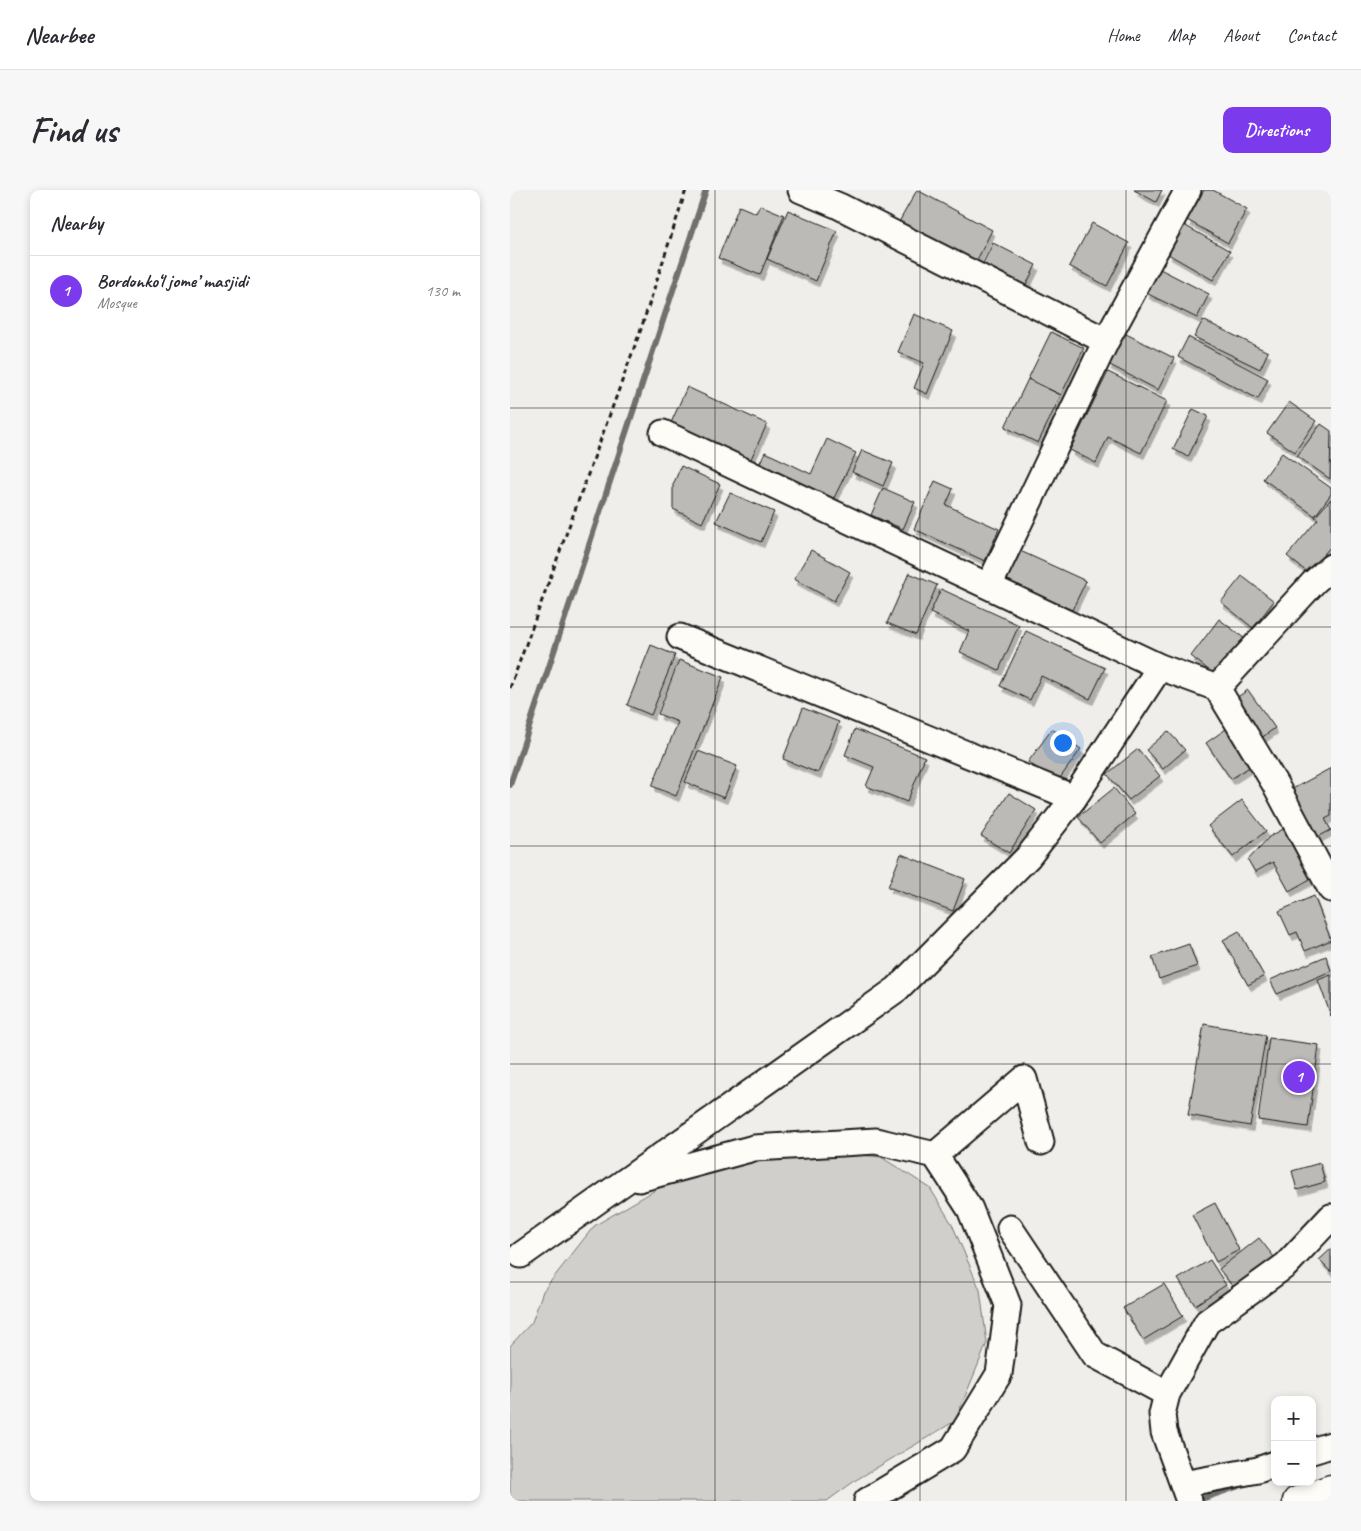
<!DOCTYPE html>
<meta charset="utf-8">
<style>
:root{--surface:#fff;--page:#f7f7f7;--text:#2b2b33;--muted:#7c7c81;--line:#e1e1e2;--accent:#7c3aed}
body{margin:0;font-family:Caveat,sans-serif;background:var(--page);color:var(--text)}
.controls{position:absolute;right:15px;bottom:15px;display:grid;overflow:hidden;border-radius:10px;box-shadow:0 2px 8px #0003}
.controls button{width:45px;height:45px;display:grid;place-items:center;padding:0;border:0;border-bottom:1px solid var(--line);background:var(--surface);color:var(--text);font:25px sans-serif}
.you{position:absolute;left:552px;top:552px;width:18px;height:18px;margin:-12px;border:4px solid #fff;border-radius:50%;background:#1a73e8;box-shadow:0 0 0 8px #1a73e833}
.badge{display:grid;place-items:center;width:32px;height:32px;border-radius:50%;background:var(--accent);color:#fff;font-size:16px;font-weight:700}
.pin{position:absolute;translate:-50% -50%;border:2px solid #fff;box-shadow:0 1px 5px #0006}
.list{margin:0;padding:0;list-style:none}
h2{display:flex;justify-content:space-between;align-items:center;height:65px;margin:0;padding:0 20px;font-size:21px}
h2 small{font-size:16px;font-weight:400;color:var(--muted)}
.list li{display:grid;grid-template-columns:32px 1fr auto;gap:15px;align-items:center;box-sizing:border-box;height:70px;padding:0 20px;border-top:1px solid var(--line)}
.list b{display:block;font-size:19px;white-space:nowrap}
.list p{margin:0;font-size:16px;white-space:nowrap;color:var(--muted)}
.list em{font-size:16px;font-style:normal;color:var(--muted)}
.map{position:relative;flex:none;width:821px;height:1311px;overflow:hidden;border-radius:10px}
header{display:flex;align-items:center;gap:30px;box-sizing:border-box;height:70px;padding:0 25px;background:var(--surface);border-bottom:1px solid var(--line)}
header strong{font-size:24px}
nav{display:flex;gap:28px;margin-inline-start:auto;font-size:18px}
.intro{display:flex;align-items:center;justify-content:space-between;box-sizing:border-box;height:120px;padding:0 30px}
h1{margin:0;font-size:35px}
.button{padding:12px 22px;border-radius:10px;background:var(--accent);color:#fff;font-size:18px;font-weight:700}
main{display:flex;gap:30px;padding:0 30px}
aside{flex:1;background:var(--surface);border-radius:10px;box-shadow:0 2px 8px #0003}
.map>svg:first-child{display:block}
.green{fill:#d0cfcc;stroke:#767674}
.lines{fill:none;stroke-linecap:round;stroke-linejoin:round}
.stream{stroke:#706f6d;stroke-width:6}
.building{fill:#bbbab6;stroke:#1c1c1c;filter:url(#shadow)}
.minor-casing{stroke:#1c1c1c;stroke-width:29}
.highway-casing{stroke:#1c1c1c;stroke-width:31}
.path{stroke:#1c1c1c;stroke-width:3;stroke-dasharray:5 4;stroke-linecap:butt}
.minor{stroke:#fdfcf7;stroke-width:25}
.highway{stroke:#fdfcf7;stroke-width:28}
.grid{fill:none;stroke:#1c1c1c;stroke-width:1;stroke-opacity:0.55}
</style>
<header>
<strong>Nearbee</strong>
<nav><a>Home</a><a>Map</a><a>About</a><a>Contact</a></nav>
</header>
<div class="intro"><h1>Find us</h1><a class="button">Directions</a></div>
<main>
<aside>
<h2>Nearby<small></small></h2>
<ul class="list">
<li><span class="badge">1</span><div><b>Bordonko‘l jome’ masjidi</b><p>Mosque</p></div><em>130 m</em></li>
</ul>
</aside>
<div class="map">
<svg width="821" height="1311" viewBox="0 0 821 1311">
<defs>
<filter id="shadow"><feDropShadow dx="3" dy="5.5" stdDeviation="0" flood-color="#0004"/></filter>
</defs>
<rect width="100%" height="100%" fill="#f0eeea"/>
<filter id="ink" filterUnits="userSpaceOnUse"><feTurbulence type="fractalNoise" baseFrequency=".02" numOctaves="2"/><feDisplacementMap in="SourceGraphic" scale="10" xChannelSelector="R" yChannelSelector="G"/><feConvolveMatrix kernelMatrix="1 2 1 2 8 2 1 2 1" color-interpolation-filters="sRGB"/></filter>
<g filter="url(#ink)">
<path class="green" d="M 287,959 L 371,967 L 420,998 L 442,1034 L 470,1100 L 477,1153 L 445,1231 L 346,1290 L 317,1311 L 0,1311 L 0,1156 L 22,1132 L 33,1101 L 84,1036 L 164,989 Z"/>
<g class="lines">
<path class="stream" d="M 0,595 L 196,0
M 686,1311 L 735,1294"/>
</g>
<path class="building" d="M 407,0 L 482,40 L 466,72 L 389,32 Z
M 624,0 L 652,0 L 646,12 Z
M 694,0 L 703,0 L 737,19 L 718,53 L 677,30 Z
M 250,15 L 274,25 L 250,85 L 208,68 L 229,16 L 246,23 Z
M 278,20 L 327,41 L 306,91 L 257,69 Z
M 582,33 L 619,53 L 597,96 L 559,76 Z
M 674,35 L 720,61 L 703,90 L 658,64 Z
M 483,53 L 526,75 L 515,97 L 472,75 Z
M 648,78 L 699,104 L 687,128 L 636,103 Z
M 404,124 L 443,141 L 417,204 L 404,198 L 414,173 L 388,162 Z
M 693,130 L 758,162 L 750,179 L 684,147 Z
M 541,142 L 574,158 L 551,205 L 518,189 Z
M 614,143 L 664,168 L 648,200 L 598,174 Z
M 678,147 L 758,189 L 748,209 L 668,167 Z
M 598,182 L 657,211 L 631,263 L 598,247 L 586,273 L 560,260 Z
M 518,189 L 551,205 L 528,253 L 495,237 Z
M 177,197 L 257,234 L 240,271 L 160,235 Z
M 779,212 L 806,231 L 785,262 L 757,243 Z
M 683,219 L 698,226 L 678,267 L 663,259 Z
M 811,234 L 821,241 L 820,289 L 787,266 Z
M 317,249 L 346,263 L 321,314 L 247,279 L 255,262 L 301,284 Z
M 352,260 L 383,273 L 373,296 L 342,282 Z
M 772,263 L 821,298 L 821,304 L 805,326 L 753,289 Z
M 171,276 L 210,294 L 192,333 L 163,319 L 163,295 Z
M 425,291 L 443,299 L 436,315 L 489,339 L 475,371 L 404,339 Z
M 373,298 L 405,312 L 393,339 L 361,325 Z
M 220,303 L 264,322 L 251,352 L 206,332 Z
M 821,309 L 821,356 L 798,383 L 777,366 L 808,329 L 805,327 Z
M 301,360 L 340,382 L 324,411 L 284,389 Z
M 508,360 L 576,391 L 562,420 L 495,390 Z
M 399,383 L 427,395 L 406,445 L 377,433 Z
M 732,386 L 764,411 L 743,438 L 711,412 Z
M 431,399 L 509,435 L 489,480 L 450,462 L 459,441 L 420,423 Z
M 709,429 L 735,449 L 706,486 L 681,466 Z
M 516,441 L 595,478 L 580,509 L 531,486 L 520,510 L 490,496 Z
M 141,455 L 165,465 L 141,525 L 117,515 Z
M 169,470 L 213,487 L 166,606 L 142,596 L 168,532 L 148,524 Z
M 738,500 L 765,538 L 747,551 L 720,512 Z
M 293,518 L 329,532 L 308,583 L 273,569 Z
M 345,539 L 415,567 L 397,612 L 356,596 L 364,577 L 335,565 Z
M 542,539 L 571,559 L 547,592 L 518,572 Z
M 716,539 L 741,576 L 721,589 L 696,553 Z
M 658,541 L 675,560 L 653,579 L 636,560 Z
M 628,559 L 650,586 L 619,610 L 597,584 Z
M 188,561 L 227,576 L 214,608 L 175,592 Z
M 821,578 L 821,626 L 815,629 L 821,640 L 804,649 L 777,602 Z
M 604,598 L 625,624 L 590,653 L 568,627 Z
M 499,603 L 526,620 L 499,663 L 471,646 Z
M 732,610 L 756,641 L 723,667 L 698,636 Z
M 775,638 L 802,688 L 779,701 L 763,672 L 745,682 L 738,670 L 759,647 Z
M 391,664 L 455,689 L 443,721 L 378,697 Z
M 804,706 L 821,750 L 795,761 L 787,742 L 780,745 L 769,721 Z
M 729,741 L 754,786 L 738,795 L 713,750 Z
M 679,754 L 687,776 L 649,789 L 642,767 Z
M 816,766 L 821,781 L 767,804 L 760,790 Z
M 821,785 L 821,826 L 808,790 Z
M 694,834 L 756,845 L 740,936 L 678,925 Z
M 759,848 L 809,855 L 798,937 L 748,930 Z
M 810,973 L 815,992 L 787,1000 L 782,981 Z
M 705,1013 L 729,1060 L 706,1072 L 682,1025 Z
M 749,1048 L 764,1067 L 725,1099 L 709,1079 Z
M 821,1059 L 821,1082 L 809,1070 Z
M 700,1070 L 716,1095 L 685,1115 L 668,1089 Z
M 654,1094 L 673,1126 L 633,1150 L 613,1118 Z"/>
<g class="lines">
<g class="minor-casing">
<path id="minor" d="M 291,0 L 329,16 L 596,151
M 153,243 L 650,477 L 707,498 L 765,594 L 821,699
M 479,396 L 596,151 L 678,0
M 170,447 L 564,608
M 707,498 L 804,392 L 821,377
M 425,965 L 514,889 L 531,952
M 129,989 L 244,958 L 366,951 L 425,965 L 460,1019 L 498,1115 L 489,1184 L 443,1259 L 357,1311
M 500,1038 L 585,1165 L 657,1204
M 11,1065 L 387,799 L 518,667 L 564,608 L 650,477
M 802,1261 L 821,1255
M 673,1294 L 748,1280 L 765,1274
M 679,1311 L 654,1242 L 652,1224 L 657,1204 L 697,1132 L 776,1075 L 821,1027"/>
</g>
<g class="highway-casing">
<path id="highway" d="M 787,1311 L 821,1299"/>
</g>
<path class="path" d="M 0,498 L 131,139 L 176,0"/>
<use href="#minor" class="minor"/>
<use href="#highway" class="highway"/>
</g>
</g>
<path class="grid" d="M 205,0 L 205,1311M 410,0 L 410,1311M 616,0 L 616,1311M 0,218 L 821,218M 0,437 L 821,437M 0,656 L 821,656M 0,874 L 821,874M 0,1092 L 821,1092"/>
</svg>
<div class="controls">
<button>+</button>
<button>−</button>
</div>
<div class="you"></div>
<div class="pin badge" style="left:789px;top:887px">1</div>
</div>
</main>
